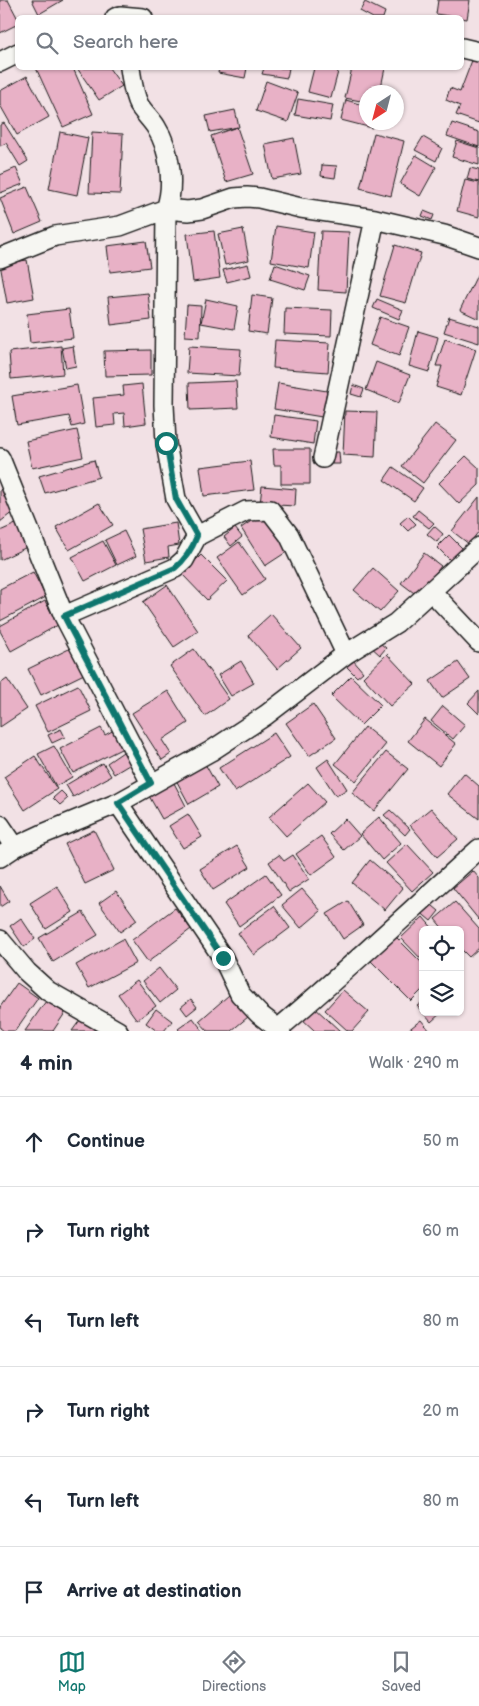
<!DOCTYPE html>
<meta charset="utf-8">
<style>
:root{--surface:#fff;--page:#f6f6f7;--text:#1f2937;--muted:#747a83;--line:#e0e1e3;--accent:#0f766e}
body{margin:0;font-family:"Balsamiq Sans",sans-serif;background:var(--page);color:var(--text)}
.controls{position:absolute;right:15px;bottom:15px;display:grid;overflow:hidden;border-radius:8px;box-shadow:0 1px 4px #0004}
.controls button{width:45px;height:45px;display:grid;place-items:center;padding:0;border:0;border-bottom:1px solid var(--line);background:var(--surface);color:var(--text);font:25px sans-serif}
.compass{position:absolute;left:359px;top:85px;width:45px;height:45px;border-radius:50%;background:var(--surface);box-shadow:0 1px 4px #0004;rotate:216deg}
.stop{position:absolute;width:15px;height:15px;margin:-11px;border:4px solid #0f766e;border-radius:50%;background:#fff}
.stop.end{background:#0f766e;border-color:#fff;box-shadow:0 1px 5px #0008}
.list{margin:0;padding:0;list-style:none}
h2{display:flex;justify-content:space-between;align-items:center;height:65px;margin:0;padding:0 20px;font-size:21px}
h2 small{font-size:16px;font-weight:400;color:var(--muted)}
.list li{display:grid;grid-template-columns:32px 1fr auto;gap:15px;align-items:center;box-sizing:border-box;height:90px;padding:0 20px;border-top:1px solid var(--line)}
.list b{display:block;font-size:19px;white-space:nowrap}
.list em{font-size:16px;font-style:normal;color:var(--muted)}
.icon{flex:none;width:28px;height:28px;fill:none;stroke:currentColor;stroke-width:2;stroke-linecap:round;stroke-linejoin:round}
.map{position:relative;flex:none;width:479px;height:1031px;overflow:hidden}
.search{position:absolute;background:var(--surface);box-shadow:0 1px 4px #0004;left:15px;right:15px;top:15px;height:55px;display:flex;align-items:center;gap:12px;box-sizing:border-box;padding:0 18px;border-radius:8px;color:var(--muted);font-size:19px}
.sheet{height:605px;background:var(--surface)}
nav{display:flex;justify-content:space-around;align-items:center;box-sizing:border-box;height:70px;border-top:1px solid var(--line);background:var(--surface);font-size:14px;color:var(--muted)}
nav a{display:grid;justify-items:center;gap:2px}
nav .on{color:var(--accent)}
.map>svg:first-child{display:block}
.building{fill:#e8b1c6;stroke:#1c1c1c}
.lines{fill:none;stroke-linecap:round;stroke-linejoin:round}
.minor-casing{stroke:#1c1c1c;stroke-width:22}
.minor{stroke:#f6f6f2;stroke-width:19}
.route{stroke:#0f766e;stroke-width:6}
</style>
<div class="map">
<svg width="479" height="1031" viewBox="0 0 479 1031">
<rect width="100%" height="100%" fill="#f2e1e5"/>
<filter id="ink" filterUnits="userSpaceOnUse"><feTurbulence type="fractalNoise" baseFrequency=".02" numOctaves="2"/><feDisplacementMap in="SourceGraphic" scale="10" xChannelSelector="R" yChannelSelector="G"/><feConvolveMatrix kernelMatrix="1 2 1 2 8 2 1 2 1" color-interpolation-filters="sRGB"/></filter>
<g filter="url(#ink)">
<path class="building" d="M 0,0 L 8,0 L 18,19 L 18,24 L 0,33 Z
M 32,0 L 63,0 L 39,14 Z
M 438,0 L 470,0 L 467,19 L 436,14 Z
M 365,2 L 385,12 L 383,18 L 373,18 L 360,11 Z
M 474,55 L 479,56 L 479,123 L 456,115 L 460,106 L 446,100 L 450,88 L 460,92 Z
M 36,68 L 73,68 L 93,114 L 63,127 Z
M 77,68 L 109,68 L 122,86 L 99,100 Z
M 219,68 L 247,68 L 245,78 L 218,73 Z
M 264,68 L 289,68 L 287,78 L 262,74 Z
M 314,68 L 339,68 L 331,98 L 308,92 Z
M 352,68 L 385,68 L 380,92 L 366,92 L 366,102 L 345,98 Z
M 27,76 L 49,117 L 17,135 L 0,105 L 0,91 Z
M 266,81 L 298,93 L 288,122 L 256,111 Z
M 298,99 L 333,105 L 330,121 L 295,115 Z
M 346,100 L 366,106 L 366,122 L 373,122 L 372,128 L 341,120 Z
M 235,110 L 239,127 L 210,132 L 206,116 Z
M 4,123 L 28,161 L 20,166 L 6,143 L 0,146 L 0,125 Z
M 452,123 L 479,132 L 479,147 L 447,136 Z
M 237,127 L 253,174 L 226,182 L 211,136 Z
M 60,132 L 88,138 L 77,195 L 49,189 Z
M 92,132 L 123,134 L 120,194 L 89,193 Z
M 374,133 L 404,141 L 391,196 L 360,188 Z
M 423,137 L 442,148 L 436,161 L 415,150 Z
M 294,138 L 301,174 L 272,179 L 265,144 Z
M 457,141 L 479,148 L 479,165 L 452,157 Z
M 416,155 L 436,167 L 420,196 L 400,184 Z
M 322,165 L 337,166 L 335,178 L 321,176 Z
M 16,168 L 23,184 L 0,193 L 0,175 Z
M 470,168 L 479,170 L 479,182 L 467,179 Z
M 465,180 L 479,183 L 479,217 L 457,211 Z
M 27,187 L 42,222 L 14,234 L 0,198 Z
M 424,211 L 434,215 L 432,220 L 422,216 Z
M 276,226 L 314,232 L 309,268 L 271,261 Z
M 243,229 L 249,260 L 225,265 L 218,234 Z
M 214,231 L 220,278 L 193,282 L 187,234 Z
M 321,231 L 349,232 L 346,292 L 318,290 Z
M 146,241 L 150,267 L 110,272 L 107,246 Z
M 395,245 L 421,253 L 406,303 L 380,296 Z
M 27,260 L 34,298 L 7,303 L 0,264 Z
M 248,264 L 251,276 L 227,282 L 223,270 Z
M 275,264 L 310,276 L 305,290 L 270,279 Z
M 479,271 L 479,319 L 460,310 Z
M 148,293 L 151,320 L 111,325 L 108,297 Z
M 252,295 L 272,298 L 267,334 L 248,331 Z
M 206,299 L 238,306 L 234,329 L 201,323 Z
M 377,299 L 403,310 L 399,319 L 373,308 Z
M 187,305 L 201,306 L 200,337 L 185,336 Z
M 285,308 L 332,310 L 331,336 L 284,334 Z
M 69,309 L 73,338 L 30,343 L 27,314 Z
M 380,317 L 409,327 L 399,356 L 370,345 Z
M 449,317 L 479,326 L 479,343 L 444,332 Z
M 418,331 L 438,337 L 429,372 L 409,366 Z
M 445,339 L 476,349 L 461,395 L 436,387 L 442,366 L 436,366 Z
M 275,340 L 330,343 L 328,372 L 273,368 Z
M 61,346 L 63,374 L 11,379 L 9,352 Z
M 73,346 L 76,366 L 66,368 L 62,348 Z
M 189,346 L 241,349 L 239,376 L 187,373 Z
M 151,350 L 151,375 L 105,376 L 104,351 Z
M 376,362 L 410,375 L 399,403 L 366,390 Z
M 236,381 L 238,408 L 190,410 L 189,383 Z
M 278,383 L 327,391 L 322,417 L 274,409 Z
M 142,384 L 146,423 L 125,426 L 124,413 L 114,414 L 115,425 L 96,427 L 93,398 L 124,395 L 123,386 Z
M 77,385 L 84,424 L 72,427 L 69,416 L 17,425 L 12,396 Z
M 353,385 L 364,389 L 361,397 L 351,394 Z
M 345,411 L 377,412 L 375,457 L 343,455 Z
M 274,415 L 316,421 L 313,444 L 271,437 Z
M 435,424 L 456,440 L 423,483 L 402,466 Z
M 77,430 L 83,457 L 32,468 L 26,441 Z
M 273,449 L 310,449 L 310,484 L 281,484 L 281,465 L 274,465 Z
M 331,452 L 339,452 L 340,464 L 332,464 Z
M 466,456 L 479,468 L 479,485 L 459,504 L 439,483 Z
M 94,460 L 99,477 L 45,493 L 39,476 Z
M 250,461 L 254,490 L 204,496 L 200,467 Z
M 393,467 L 423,488 L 414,501 L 384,480 Z
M 262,486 L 296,489 L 295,506 L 260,504 Z
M 3,487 L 18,508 L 0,522 L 0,490 Z
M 479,497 L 479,531 L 469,544 L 452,531 Z
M 99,503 L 113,525 L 69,550 L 56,527 Z
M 418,510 L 434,523 L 429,528 L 413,516 Z
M 263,513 L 288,551 L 265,566 L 241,528 Z
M 408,516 L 416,524 L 408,531 L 400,523 Z
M 18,523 L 29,546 L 0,560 L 0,531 Z
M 176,523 L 179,545 L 168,547 L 169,557 L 146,561 L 140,529 Z
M 434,526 L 443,534 L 437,542 L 427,534 Z
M 235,528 L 242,537 L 231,546 L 224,537 Z
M 124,531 L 136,556 L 117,565 L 105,540 Z
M 449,535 L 464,550 L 452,562 L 437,547 Z
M 103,541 L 116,565 L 85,581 L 72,557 Z
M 239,542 L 265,579 L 243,595 L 217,558 Z
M 424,553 L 441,566 L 418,596 L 401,583 Z
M 201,555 L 227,581 L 207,600 L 182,574 Z
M 373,568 L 399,591 L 380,612 L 354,590 Z
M 33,572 L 46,597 L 0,621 L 0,589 Z
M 167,585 L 198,631 L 174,647 L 143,602 Z
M 45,601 L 58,625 L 11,651 L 0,631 L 0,626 Z
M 271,614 L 301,648 L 277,669 L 248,635 Z
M 376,640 L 386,648 L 380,655 L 370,646 Z
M 71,648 L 84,674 L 41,695 L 28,669 Z
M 194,649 L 229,699 L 205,716 L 170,666 Z
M 387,654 L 415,684 L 390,706 L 363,677 Z
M 353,660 L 363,672 L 357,677 L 346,666 Z
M 241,661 L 254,683 L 231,696 L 218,675 Z
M 458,662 L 470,679 L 442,698 L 430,681 Z
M 351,676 L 381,705 L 361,725 L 331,696 Z
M 7,679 L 27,709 L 0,727 L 0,684 Z
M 78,685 L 91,711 L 48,732 L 35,706 Z
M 168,691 L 188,723 L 162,740 L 171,754 L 162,760 L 132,713 Z
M 479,691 L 479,714 L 468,703 Z
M 313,704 L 336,738 L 309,756 L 286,723 Z
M 443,706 L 465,725 L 453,739 L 431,721 Z
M 425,719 L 456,744 L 439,766 L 408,741 Z
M 365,727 L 386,744 L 356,781 L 335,764 Z
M 101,728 L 105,735 L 114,730 L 123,748 L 73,773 L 60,749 Z
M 61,729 L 65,737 L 52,743 L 48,735 Z
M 274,733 L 290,757 L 235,792 L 219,768 Z
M 54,746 L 72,777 L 56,786 L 38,754 Z
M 126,750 L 134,762 L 114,774 L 107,763 Z
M 386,752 L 408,769 L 374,811 L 352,793 Z
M 35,756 L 57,789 L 25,810 L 4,777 Z
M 328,759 L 347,789 L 336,796 L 317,767 Z
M 204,762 L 218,787 L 189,804 L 175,778 Z
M 103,763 L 111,776 L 73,797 L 66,785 Z
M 464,773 L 479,786 L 479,819 L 447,794 Z
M 174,783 L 186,806 L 162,819 L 149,796 Z
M 308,783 L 325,802 L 286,836 L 269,817 Z
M 61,791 L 68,798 L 60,805 L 53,798 Z
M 431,808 L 458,839 L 437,857 L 410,825 Z
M 390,810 L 410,829 L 405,835 L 384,815 Z
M 188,814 L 202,837 L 183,848 L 169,826 Z
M 379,817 L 401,843 L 382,860 L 360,834 Z
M 345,819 L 360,836 L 344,850 L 329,834 Z
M 94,830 L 114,870 L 85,884 L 65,844 Z
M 321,836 L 336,857 L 311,875 L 296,854 Z
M 407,844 L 433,872 L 412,891 L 386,863 Z
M 237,846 L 250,867 L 213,890 L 200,869 Z
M 279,855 L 284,861 L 293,855 L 309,879 L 289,892 L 269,862 Z
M 370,860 L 403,888 L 385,910 L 352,883 Z
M 473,871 L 479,878 L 479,920 L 453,888 Z
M 266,874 L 281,895 L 239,926 L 224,904 Z
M 0,886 L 9,901 L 0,907 Z
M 57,886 L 73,912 L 46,929 L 30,903 Z
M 302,889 L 321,911 L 301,928 L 282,905 Z
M 116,891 L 137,920 L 120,932 L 99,903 Z
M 348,901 L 363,925 L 343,939 L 327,914 Z
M 427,901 L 439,911 L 431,921 L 419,911 Z
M 455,902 L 479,929 L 479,948 L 469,957 L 460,948 L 460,930 L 444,930 L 435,919 Z
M 274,906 L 290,928 L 254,955 L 238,933 Z
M 175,908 L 191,929 L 148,962 L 132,940 Z
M 83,912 L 98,935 L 53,962 L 39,938 Z
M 423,917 L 434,930 L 423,930 L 423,961 L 401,938 Z
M 21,918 L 35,939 L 24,947 L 10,926 Z
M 394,935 L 423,964 L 423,989 L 411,1001 L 369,959 Z
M 123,939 L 136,963 L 89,988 L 76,965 Z
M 159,968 L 176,990 L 160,1003 L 143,981 Z
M 137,980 L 156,1006 L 137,1020 L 118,994 Z
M 17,983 L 38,998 L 15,1031 L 4,1031 L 0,1028 L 0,1007 Z
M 343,990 L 369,1012 L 352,1031 L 348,1031 L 325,1010 Z
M 229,995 L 248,1017 L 231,1031 L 208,1031 L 199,1021 Z
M 191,999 L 197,1007 L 187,1015 L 181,1007 Z
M 46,1001 L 65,1013 L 53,1031 L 25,1031 Z
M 423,1002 L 423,1012 L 442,1012 L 431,1022 L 417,1006 Z
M 313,1006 L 340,1031 L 315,1031 L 301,1018 Z
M 156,1009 L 172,1021 L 164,1031 L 157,1031 L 146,1023 Z
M 83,1016 L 103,1031 L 72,1031 Z
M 193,1018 L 203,1031 L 180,1031 L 178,1029 Z
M 421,1020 L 430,1031 L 407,1031 Z"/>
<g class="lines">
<g class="minor-casing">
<path id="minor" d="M 115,18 L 120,16 L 143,18
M 462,48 L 479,52
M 0,62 L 18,53
M 130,68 C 132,80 133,94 139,105 C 144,113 151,119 156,127 C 170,149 175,185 166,209 L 164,405 L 166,443 L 176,499 L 197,536
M 0,258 L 55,236 L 120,226 L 166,209 L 188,211 L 202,209 L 234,198 L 247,197 L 259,198 L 301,208 L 375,219 L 444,235 L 479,247
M 0,458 L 64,616 L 151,783
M 323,458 L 375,219
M 431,591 L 479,642
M 64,616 L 175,568 L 184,560 L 197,536 L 246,511 L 270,510 L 289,535 L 346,654
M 118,803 L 223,958 L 240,994 L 259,1014 L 281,1031
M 0,825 L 15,847
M 0,857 L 15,847 L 43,834 L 118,803 L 211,751 L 266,715 L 346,654 L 396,623 L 479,547
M 0,940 L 27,972 L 48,991 L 118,1031
M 278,1029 C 347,971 412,909 479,849"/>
</g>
<use href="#minor" class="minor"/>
</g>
</g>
<g class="lines" filter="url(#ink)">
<path class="route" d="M 166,443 L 176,499 L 197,536 C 192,549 186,559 175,568 L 64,616 L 151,783 L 118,803 L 223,958"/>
</g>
</svg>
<div class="controls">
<button><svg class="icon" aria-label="locate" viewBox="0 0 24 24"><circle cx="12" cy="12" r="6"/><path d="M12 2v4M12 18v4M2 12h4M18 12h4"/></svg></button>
<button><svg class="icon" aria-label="layers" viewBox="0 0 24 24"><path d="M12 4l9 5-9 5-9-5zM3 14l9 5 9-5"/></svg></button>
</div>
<svg class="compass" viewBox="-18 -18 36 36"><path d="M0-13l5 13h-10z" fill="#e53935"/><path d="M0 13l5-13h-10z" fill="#747a83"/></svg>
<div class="stop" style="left:166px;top:443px"></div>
<div class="stop end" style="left:223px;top:958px"></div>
<div class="search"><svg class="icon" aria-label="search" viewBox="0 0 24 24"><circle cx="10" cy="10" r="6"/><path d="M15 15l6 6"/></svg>Search here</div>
</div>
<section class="sheet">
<h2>4 min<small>Walk · 290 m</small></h2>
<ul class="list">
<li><svg class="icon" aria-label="ahead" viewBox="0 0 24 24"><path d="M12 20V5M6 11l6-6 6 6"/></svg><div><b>Continue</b></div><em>50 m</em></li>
<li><svg class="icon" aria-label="right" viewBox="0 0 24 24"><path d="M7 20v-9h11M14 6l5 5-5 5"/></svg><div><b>Turn right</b></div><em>60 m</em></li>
<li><svg class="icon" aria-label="left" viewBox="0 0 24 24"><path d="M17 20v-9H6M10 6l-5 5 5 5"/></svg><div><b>Turn left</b></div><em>80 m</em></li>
<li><svg class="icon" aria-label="right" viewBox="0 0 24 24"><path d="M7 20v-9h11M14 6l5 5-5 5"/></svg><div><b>Turn right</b></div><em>20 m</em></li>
<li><svg class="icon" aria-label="left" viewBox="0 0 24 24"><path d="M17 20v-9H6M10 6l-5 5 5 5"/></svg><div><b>Turn left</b></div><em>80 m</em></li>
<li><svg class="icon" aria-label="arrive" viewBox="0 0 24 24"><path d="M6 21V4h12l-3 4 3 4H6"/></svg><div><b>Arrive at destination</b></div></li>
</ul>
</section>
<nav>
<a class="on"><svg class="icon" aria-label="map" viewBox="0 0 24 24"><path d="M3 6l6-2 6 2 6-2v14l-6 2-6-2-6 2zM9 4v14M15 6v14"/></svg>Map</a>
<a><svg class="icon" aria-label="directions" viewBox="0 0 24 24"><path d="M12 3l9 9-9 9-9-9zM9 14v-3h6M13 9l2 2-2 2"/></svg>Directions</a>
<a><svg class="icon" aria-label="saved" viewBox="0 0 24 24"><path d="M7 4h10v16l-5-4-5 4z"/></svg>Saved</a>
</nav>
